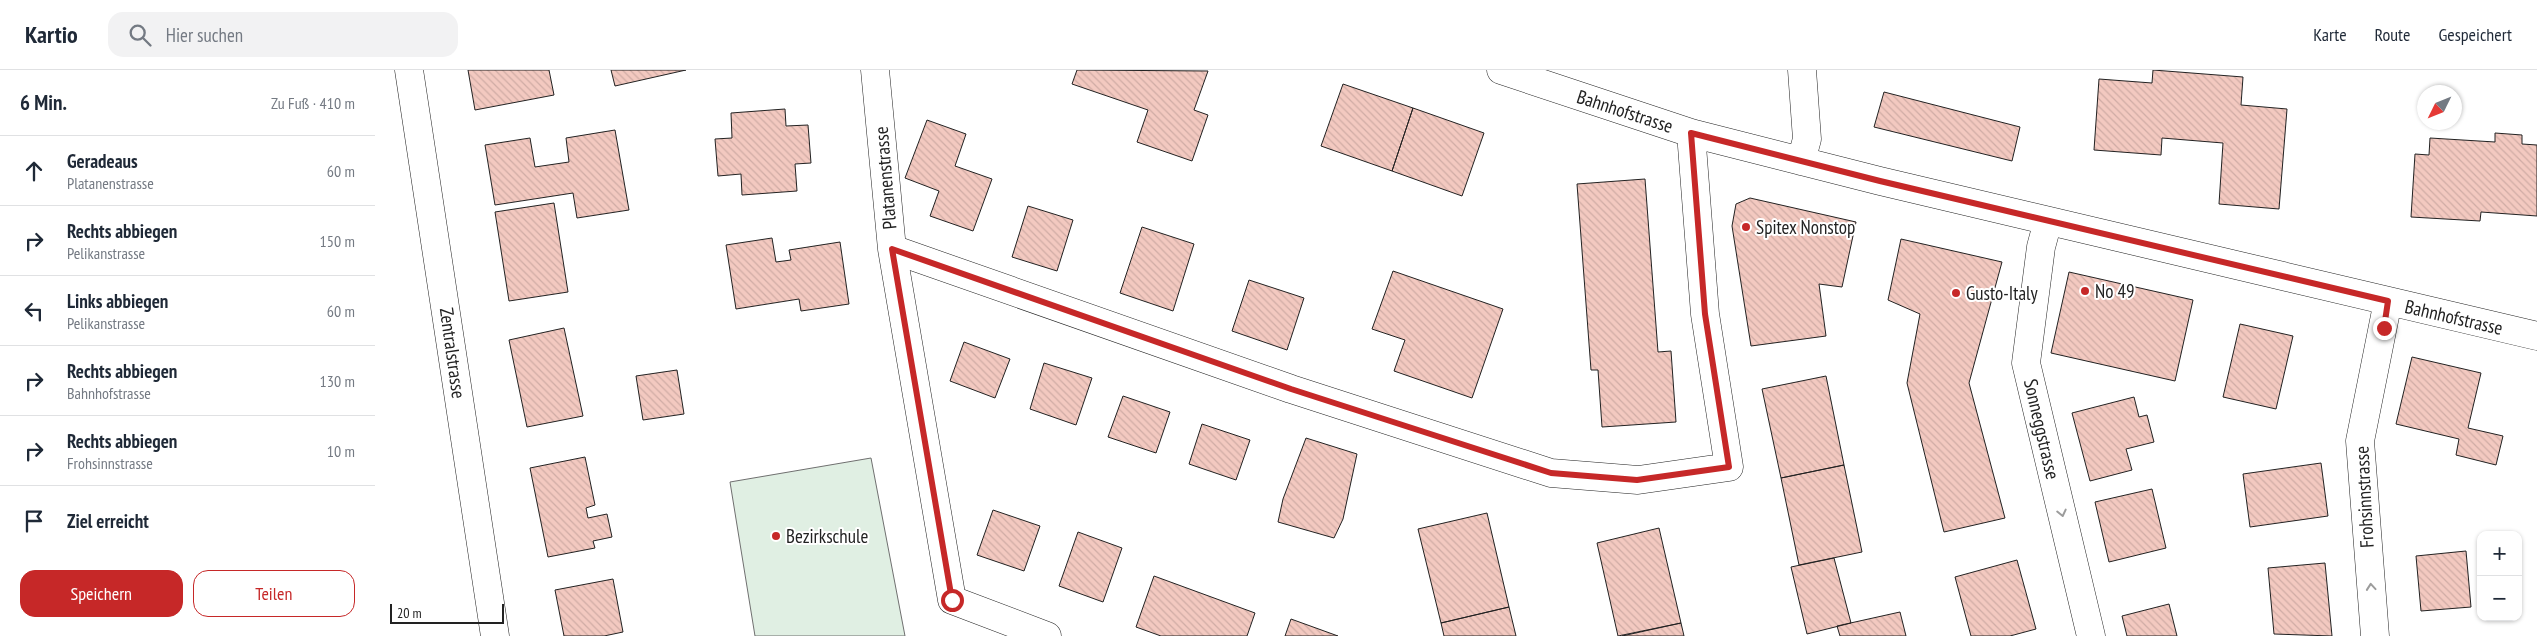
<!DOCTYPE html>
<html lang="de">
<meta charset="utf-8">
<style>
:root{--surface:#fff;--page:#f2f2f3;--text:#1f2937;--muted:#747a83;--line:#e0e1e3;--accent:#c62828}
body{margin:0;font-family:"PT Sans Narrow",sans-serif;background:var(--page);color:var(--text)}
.controls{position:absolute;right:15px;bottom:15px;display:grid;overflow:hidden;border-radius:10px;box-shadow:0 1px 4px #0004}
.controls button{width:45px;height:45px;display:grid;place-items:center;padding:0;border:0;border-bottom:1px solid var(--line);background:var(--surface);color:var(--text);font:25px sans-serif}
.compass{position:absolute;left:2042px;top:15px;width:45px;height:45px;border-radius:50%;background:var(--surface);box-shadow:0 1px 4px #0004;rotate:227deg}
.scale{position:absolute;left:15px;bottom:12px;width:114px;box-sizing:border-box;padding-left:5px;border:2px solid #222;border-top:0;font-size:14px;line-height:18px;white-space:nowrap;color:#222;-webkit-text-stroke:4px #fff;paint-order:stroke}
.stop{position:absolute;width:15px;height:15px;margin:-11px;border:4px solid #c62828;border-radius:50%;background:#fff}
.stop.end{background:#c62828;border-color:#fff;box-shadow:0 1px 5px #0008}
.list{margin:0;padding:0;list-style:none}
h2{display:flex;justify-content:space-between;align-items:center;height:65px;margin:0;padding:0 20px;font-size:21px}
h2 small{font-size:16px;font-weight:400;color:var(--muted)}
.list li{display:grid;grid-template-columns:32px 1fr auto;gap:15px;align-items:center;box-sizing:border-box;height:70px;padding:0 20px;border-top:1px solid var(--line)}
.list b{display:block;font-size:19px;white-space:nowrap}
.list p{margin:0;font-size:16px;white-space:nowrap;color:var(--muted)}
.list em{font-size:16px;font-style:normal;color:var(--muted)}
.actions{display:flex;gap:10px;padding:15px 20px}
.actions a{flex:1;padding:11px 0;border:1px solid var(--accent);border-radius:15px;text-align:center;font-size:18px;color:var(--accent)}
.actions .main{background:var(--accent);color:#fff}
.icon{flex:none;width:28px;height:28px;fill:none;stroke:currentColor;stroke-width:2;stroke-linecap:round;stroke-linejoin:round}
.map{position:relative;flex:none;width:2162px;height:566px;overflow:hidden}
header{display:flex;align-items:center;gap:30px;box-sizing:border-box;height:70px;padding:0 25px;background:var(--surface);border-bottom:1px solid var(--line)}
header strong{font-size:24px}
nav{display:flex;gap:28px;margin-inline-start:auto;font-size:18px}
.search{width:350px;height:45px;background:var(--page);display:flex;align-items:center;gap:12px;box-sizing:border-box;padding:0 18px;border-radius:15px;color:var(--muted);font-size:19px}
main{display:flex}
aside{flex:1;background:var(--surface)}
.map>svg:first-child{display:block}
.pitch{fill:#e0efe3;stroke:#6f6f6f}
.building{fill:url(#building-back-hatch);stroke:#222}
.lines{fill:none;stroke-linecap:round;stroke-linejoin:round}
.street-casing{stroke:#222;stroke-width:29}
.street{stroke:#fff;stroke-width:28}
.oneway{stroke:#9c9c9c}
.route{stroke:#c62828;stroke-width:6}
.poi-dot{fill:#c62828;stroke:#fff;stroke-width:2}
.labels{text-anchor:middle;stroke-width:4;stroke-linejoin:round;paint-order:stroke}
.street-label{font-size:19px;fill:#222;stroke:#fff}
.poi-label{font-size:19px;fill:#222;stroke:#fff;text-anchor:start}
</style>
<header>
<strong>Kartio</strong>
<div class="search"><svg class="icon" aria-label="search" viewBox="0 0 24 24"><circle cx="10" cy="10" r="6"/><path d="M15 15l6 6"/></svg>Hier suchen</div>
<nav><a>Karte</a><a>Route</a><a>Gespeichert</a></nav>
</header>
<main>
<aside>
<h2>6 Min.<small>Zu Fuß · 410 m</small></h2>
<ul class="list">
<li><svg class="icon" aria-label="ahead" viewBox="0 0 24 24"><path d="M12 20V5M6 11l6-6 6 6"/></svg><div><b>Geradeaus</b><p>Platanenstrasse</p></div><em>60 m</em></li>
<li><svg class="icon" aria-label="right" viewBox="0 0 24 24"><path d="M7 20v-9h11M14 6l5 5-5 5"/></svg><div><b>Rechts abbiegen</b><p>Pelikanstrasse</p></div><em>150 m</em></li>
<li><svg class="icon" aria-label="left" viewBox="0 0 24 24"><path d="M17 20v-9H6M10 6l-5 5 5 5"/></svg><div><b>Links abbiegen</b><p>Pelikanstrasse</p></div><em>60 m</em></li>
<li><svg class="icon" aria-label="right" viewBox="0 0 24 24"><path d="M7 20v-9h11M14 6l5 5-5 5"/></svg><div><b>Rechts abbiegen</b><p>Bahnhofstrasse</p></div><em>130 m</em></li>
<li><svg class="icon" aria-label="right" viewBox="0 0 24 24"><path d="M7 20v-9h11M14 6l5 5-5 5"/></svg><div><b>Rechts abbiegen</b><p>Frohsinnstrasse</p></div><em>10 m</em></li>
<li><svg class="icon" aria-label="arrive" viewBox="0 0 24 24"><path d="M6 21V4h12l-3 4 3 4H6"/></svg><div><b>Ziel erreicht</b></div></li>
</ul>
<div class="actions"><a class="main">Speichern</a><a>Teilen</a></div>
</aside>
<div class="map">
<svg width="2162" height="566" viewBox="0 0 2162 566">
<defs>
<pattern id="building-back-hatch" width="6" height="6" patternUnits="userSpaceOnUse" patternTransform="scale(1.25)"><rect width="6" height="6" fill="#f3c9c0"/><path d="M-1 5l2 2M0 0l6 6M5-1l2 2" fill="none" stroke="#d0aca5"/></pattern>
</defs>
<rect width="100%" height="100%" fill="#fff"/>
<path class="pitch" d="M 496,388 L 530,566 L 380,566 L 355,412 Z"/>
<path class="building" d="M 93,0 L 174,0 L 179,25 L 100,40 Z
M 236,0 L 311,0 L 240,16 Z
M 702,0 L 833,1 L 819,40 L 833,45 L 817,91 L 762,72 L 773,40 L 697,14 Z
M 1778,0 L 1868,7 L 1866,35 L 1912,39 L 1904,139 L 1844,134 L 1848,73 L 1787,68 L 1786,85 L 1719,80 L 1724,9 L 1777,13 Z
M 968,14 L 1038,38 L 1017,101 L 946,76 Z
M 1509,22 L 1645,57 L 1637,91 L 1499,57 Z
M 1038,38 L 1109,63 L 1087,126 L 1017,101 Z
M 410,39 L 411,56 L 433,55 L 436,93 L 420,94 L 422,121 L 367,125 L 366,104 L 343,106 L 340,69 L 357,68 L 356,43 Z
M 552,50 L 591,64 L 580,96 L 617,109 L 598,161 L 555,146 L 564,121 L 530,108 Z
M 240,60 L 254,140 L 202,148 L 198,123 L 120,135 L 110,75 L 155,68 L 160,97 L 194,92 L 191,68 Z
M 2120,63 L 2147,65 L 2147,74 L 2162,75 L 2162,146 L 2106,142 L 2105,151 L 2036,147 L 2040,84 L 2054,85 L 2055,68 L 2120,72 Z
M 1270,109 L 1283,282 L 1296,281 L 1301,352 L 1227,357 L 1223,300 L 1216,300 L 1202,114 Z
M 1375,128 L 1481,152 L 1467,217 L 1444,214 L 1451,266 L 1376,276 L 1357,156 L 1361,134 Z
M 179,133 L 193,222 L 134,231 L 120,142 Z
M 653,136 L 698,150 L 682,201 L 637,187 Z
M 767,157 L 819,174 L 798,241 L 745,223 Z
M 397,168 L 401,192 L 416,190 L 414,180 L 465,172 L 474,234 L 426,241 L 424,229 L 361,239 L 351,175 Z
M 1526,169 L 1627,192 L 1594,313 L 1630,448 L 1569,462 L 1532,313 L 1545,244 L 1513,230 Z
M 1018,201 L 1128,239 L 1097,328 L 1019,301 L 1030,270 L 997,259 Z
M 1694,202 L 1818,230 L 1800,311 L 1676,283 Z
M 874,210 L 929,228 L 912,280 L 857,261 Z
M 1865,254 L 1918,266 L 1901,339 L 1848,327 Z
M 189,258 L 208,346 L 152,357 L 134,270 Z
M 589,272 L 635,289 L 620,328 L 575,311 Z
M 2037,287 L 2106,303 L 2093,358 L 2128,366 L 2121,395 L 2081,385 L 2084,369 L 2021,354 Z
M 669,293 L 717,308 L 701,355 L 655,339 Z
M 302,300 L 309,344 L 268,350 L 261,306 Z
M 1451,306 L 1469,395 L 1406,408 L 1387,319 Z
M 748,326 L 795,342 L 781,383 L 733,367 Z
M 1759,327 L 1764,347 L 1772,345 L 1779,372 L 1751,379 L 1757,400 L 1715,411 L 1697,343 Z
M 827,354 L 875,370 L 861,410 L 814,394 Z
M 931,368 L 982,384 L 968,449 L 959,468 L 903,452 L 908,429 Z
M 210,387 L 220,435 L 211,438 L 213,448 L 232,444 L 237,467 L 218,471 L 220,478 L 173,487 L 155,398 Z
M 1946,393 L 1953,446 L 1875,457 L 1868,404 Z
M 1469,395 L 1487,482 L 1424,495 L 1406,408 Z
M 1777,419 L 1791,478 L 1734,492 L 1720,432 Z
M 618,440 L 665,456 L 649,501 L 602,485 Z
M 1112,443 L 1134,537 L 1066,553 L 1043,459 Z
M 1284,458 L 1306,553 L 1243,566 L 1222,473 Z
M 703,462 L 747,478 L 728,532 L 684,516 Z
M 2091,481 L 2096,537 L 2046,541 L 2041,486 Z
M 1459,488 L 1476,553 L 1432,564 L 1416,497 Z
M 1642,490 L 1661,559 L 1635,566 L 1596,566 L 1580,507 Z
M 1950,493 L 1957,566 L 1899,564 L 1893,498 Z
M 779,506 L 880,543 L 872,566 L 786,566 L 761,557 Z
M 238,509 L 248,562 L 229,566 L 189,566 L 180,520 Z
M 1794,534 L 1802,566 L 1752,566 L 1747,546 Z
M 1134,537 L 1141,566 L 1069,566 L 1066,553 Z
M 1525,542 L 1531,566 L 1465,566 L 1462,556 Z
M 916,549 L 963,566 L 910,566 Z
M 1306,553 L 1309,566 L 1247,566 Z"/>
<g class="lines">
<g class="street-casing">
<path id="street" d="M 34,0 L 120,566
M 500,0 L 517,179 L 577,530 L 672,566
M 1126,0 L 1316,63 L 1505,111 L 2162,266
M 1426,91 L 1432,69 L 1427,0
M 1673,151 L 1666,177 L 1651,293 L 1716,566
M 517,179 L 916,319 L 1176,403 L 1263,410 L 1354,397 L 1330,244 L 1316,63
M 2000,566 L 1985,371 L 2013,231"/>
</g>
<use href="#street" class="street"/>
</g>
<defs><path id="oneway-chevron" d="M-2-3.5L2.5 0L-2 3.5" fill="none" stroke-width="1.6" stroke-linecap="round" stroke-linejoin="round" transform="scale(1.25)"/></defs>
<g class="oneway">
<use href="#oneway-chevron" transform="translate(1687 443) rotate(77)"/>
<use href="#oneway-chevron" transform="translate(1996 517) rotate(-95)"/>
</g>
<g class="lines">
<path class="route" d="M 577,530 L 517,179 L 916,319 L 1176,403 L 1262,410 L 1354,397 L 1330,244 L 1316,63 L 1505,111 L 2013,231 L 2009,258"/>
</g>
<g class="poi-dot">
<circle cx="1371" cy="157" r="5"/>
<circle cx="1710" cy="221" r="5"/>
<circle cx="1581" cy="223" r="5"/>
<circle cx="401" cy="466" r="5"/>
</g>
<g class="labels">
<g class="street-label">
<text transform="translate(1250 41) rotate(18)" y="7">Bahnhofstrasse</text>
<text transform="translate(510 108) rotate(-95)" y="7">Platanenstrasse</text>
<text transform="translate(2079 247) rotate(13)" y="7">Bahnhofstrasse</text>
<text transform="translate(78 283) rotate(82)" y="7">Zentralstrasse</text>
<text transform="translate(1667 359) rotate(77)" y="7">Sonneggstrasse</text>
<text transform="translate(1989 427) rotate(-93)" y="7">Frohsinnstrasse</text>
</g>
<g class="poi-label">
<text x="1381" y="164">Spitex Nonstop</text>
<text x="1720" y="228">No 49</text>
<text x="1591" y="230">Gusto-Italy</text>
<text x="411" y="473">Bezirkschule</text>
</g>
</g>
</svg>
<div class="controls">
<button>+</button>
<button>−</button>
</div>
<svg class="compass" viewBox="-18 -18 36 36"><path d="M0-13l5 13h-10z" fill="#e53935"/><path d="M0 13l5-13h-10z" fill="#747a83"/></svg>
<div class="scale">20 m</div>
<div class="stop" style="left:577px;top:530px"></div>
<div class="stop end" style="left:2009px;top:258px"></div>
</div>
</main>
